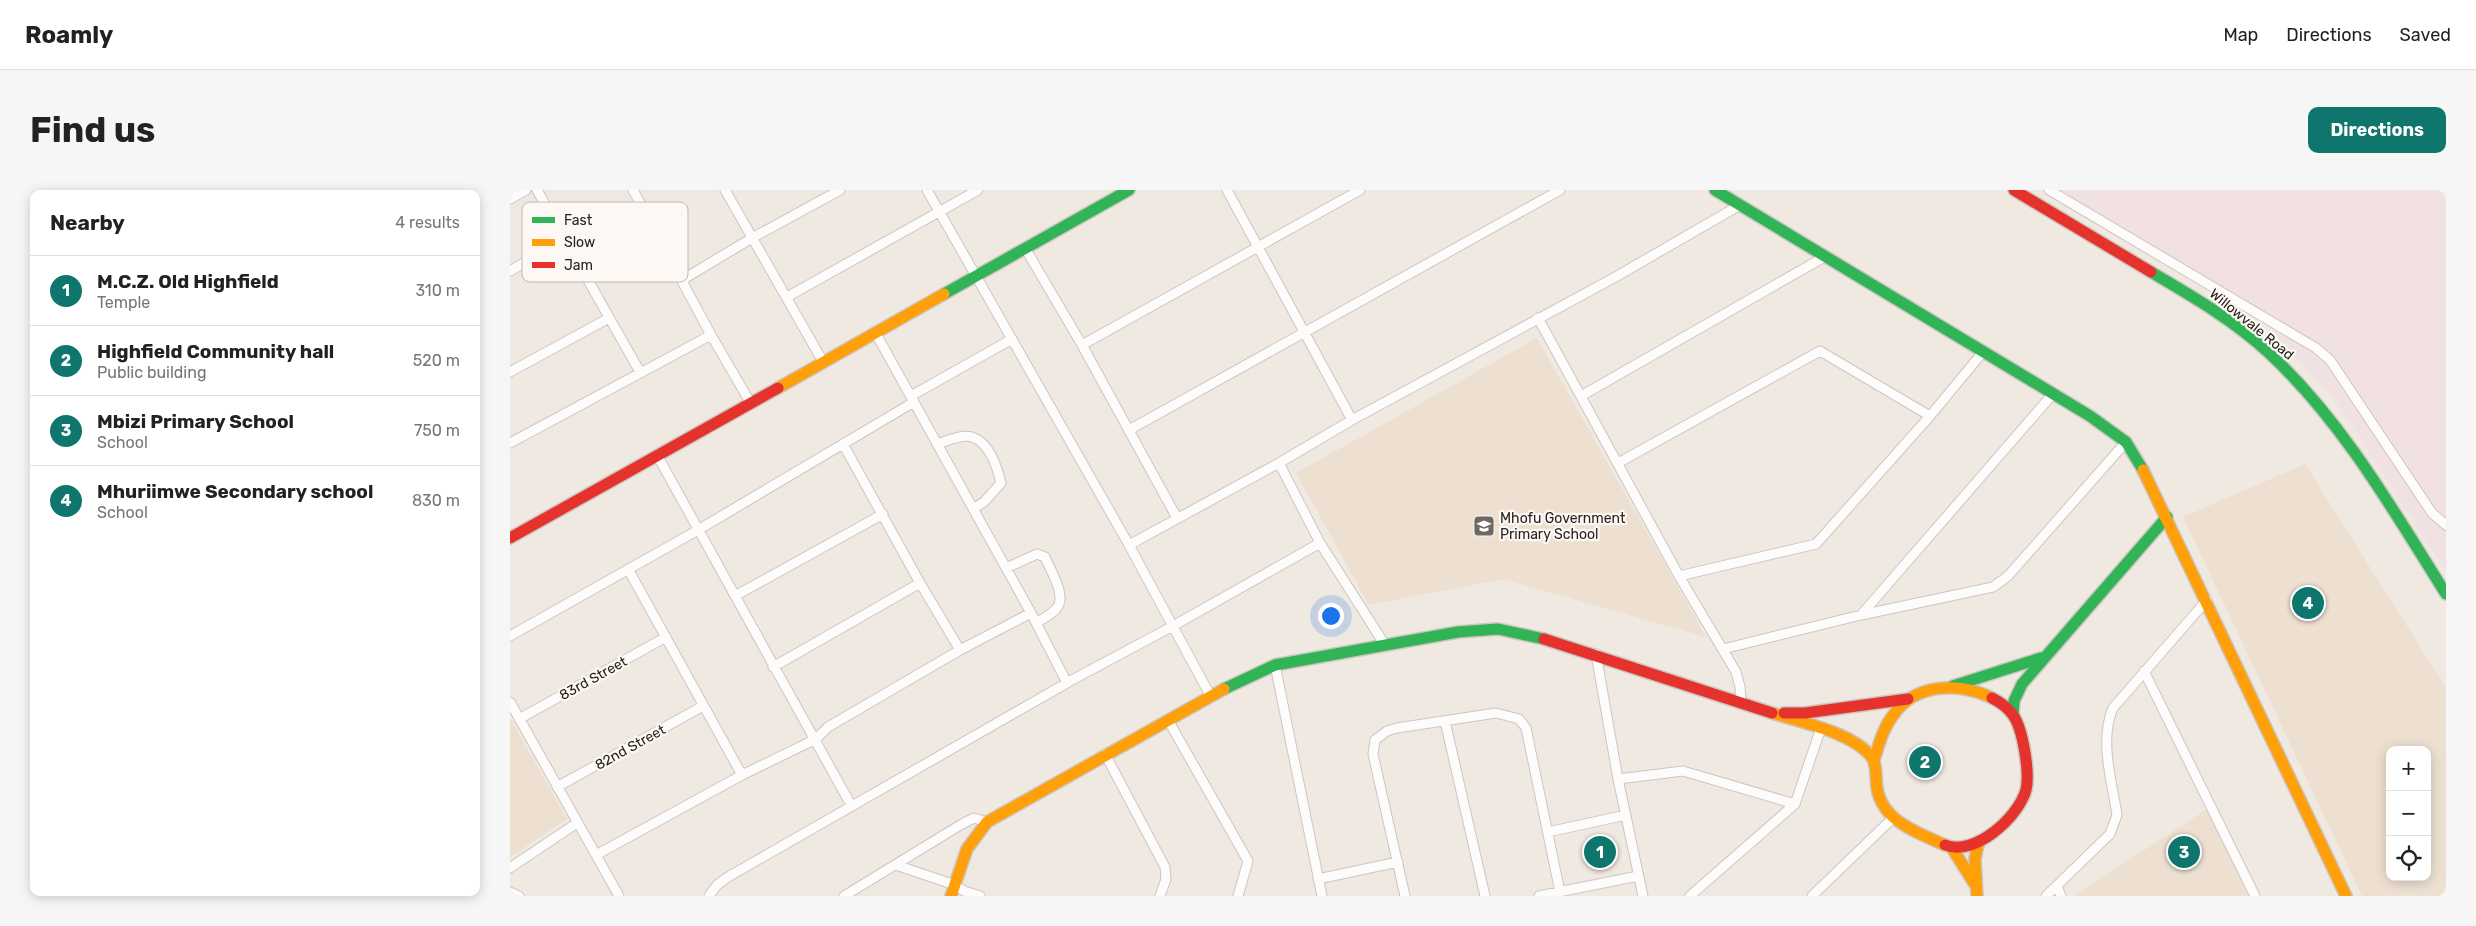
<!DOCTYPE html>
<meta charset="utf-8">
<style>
:root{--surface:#fff;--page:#f6f6f6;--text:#222;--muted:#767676;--line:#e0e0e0;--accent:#0f766e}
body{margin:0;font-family:Rubik,sans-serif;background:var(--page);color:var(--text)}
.controls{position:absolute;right:15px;bottom:15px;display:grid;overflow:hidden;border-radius:10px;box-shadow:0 2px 12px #0003}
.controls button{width:45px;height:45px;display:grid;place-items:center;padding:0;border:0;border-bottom:1px solid var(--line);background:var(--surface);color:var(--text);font:25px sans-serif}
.you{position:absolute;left:820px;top:425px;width:18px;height:18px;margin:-12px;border:4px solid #fff;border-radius:50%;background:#1a73e8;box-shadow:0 0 0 8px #1a73e833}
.badge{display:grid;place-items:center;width:32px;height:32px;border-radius:50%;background:var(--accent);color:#fff;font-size:16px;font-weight:700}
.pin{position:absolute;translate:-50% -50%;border:2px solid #fff;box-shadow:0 1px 5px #0006}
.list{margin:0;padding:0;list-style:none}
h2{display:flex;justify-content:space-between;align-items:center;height:65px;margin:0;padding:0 20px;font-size:21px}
h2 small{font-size:16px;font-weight:400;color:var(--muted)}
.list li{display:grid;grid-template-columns:32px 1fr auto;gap:15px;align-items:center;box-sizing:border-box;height:70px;padding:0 20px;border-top:1px solid var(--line)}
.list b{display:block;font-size:19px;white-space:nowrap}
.list p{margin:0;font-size:16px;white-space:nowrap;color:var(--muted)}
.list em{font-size:16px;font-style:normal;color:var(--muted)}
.icon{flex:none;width:28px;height:28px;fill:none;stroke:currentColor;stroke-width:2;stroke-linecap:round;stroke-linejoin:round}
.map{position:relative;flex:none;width:1936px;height:706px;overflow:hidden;border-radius:10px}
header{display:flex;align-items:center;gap:30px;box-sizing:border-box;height:70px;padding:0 25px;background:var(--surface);border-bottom:1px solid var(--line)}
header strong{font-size:24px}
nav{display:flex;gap:28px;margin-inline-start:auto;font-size:18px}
.intro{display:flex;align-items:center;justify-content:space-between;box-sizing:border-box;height:120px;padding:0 30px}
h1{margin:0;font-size:35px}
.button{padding:12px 22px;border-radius:10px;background:var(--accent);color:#fff;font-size:18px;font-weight:700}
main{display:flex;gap:30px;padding:0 30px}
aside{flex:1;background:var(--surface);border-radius:10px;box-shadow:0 2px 12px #0003}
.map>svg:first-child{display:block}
.industrial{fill:#f2e1e3}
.built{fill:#ede0d1;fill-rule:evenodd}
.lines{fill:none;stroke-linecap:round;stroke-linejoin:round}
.street-casing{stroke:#ccc6c1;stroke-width:11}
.fast-casing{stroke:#ccc6c1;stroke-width:14}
.slow-casing{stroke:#ccc6c1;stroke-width:14}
.jam-casing{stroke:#ccc6c1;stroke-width:14}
.street{stroke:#fdfcfb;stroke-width:9}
.fast{stroke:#30b455;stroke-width:11}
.slow{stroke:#ff9f0a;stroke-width:11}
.jam{stroke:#e5322d;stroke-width:11}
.labels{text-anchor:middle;stroke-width:4.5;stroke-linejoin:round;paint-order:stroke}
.street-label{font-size:14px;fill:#27221d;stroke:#fdf8f3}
.poi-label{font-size:14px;fill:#27221d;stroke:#fdf8f3;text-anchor:start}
.key{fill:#fdf8f3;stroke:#bdb8b3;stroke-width:1}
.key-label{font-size:14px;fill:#27221d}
</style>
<header>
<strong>Roamly</strong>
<nav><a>Map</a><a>Directions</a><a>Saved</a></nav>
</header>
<div class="intro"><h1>Find us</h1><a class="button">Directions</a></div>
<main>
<aside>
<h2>Nearby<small>4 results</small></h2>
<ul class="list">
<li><span class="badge">1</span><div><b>M.C.Z. Old Highfield</b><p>Temple</p></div><em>310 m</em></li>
<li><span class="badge">2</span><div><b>Highfield Community hall</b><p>Public building</p></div><em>520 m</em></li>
<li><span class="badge">3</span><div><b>Mbizi Primary School</b><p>School</p></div><em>750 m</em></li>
<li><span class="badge">4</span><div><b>Mhuriimwe Secondary school</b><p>School</p></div><em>830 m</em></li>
</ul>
</aside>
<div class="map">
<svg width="1936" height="706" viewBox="0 0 1936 706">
<rect width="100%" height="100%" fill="#f0e9e2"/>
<path class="industrial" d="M 1529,0 L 1936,0 L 1936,381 L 1823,207 L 1758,136 Z"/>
<path class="built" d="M 1027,148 L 1196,447 L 993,389 L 859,415 L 786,283 Z
M 1795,274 L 1936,498 L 1936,706 L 1852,706 L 1673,327 ZM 1880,560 L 1917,560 L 1917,687 L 1880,687 Z
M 0,528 L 57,629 L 0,667 Z
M 1697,619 L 1739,706 L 1564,706 Z"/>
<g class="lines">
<g class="street-casing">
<path id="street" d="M 27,0 L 130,182
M 123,0 L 201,145 L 240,212
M 215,0 L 312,170
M 417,0 L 619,355 L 700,505
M 717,0 L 842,230
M 1539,0 L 1806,158 L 1820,170 L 1922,323 L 1936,335
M 0,9 L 16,0
M 58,54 L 131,15
M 515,58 L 572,155 L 667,328
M 0,81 L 55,49
M 172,90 L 242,48 L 330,0
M 277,107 L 468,0
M 1028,128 L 1169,386 L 1226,482 L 1230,497 L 1231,511
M 365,142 L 521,423 L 557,493
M 572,155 L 850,0
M 0,182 L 99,128
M 401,206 L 502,149
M 1071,206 L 1316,66
M 619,240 L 1050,0
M 0,253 L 201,145
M 333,254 L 410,393 L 450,460
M 427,254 C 437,251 452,244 462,247 C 480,253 487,277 491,293 L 474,312 L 463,319
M 147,265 L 341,615
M 769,273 L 810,353 L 875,455
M 1108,273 L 1310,161 L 1420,226
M 619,355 L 769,273 L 842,230 L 1109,85 L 1230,15
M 496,378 L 527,364 L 535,367 C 540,380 558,407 546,419 C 541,425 532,429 526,433
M 118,379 L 232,585
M 1169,386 L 1306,354 L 1420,226 L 1473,162
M 225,406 L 373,324
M 1351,425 L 1542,205
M 0,446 L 188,340 L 404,212
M 1213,459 L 1351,425 L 1483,397 L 1498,386 L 1616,252
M 1086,464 L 1108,589 L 1133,706
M 765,475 L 812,706
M 263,477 L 410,393
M 1634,481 L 1745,706
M 0,512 L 109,706
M 9,529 L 156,447
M 658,530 L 738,671 L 728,706
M 935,531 L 975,706
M 595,564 L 655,677 L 656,689 L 650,706
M 1108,589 L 1173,581 L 1285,614
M 47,597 L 193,516
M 1038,642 L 1116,625
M 86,665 L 232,585 L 306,549 L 318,537 L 450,460 L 521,423
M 386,675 L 445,695 L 454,701 L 470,706
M 0,678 L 67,633
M 808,689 L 888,672
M 1547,696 L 1551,706
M 0,702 L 9,706
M 199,706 L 207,695 L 218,687 L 562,490 L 663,436 L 810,353
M 334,706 L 452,634 L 464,628 L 477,632
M 895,706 L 865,573 L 863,564 L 865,550 L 877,541 L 887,538 L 986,523 L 1009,529 L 1016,538 L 1050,702
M 1029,706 L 1128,686
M 1180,706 L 1285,614 L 1311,538
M 1302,706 L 1383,628
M 1536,706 L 1600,644 L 1607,625 C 1602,591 1589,551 1603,518 L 1697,410"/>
</g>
<g class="fast-casing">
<path id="fast" d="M 1205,0 L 1580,226 L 1616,252 L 1633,280
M 1641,82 C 1682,106 1725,131 1759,163 C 1833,232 1883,320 1936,404
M 434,104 L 619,0
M 1443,496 L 1531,468
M 714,499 L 765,475 L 948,442 L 988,439 L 1034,449
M 1503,525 L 1504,511 L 1512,494 L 1657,327"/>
</g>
<g class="slow-casing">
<path id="slow" d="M 268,198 L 434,104
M 1633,280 L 1836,706
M 1262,523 C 1290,532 1340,542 1360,565 C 1368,574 1365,587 1367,598 C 1372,631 1408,643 1435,655
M 1364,570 C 1369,554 1373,538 1384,524 C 1406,493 1450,492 1482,508
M 1442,658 L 1464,693
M 441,706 L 457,659 L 477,632 L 714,499
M 1467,706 L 1465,669 L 1468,655"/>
</g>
<g class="jam-casing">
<path id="jam" d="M 1504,0 L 1641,82
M 0,348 L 268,198
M 1034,449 L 1262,523
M 1274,523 L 1295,523 L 1398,509
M 1435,655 C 1464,667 1508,628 1516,600 C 1520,583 1513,539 1503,525 C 1498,518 1490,512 1482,508"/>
</g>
<use href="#street" class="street"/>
<use href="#fast" class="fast"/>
<use href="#slow" class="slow"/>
<use href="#jam" class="jam"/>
</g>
<defs>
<g id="school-square" transform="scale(1.125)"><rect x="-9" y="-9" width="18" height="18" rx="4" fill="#6d6862" stroke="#fdf8f3"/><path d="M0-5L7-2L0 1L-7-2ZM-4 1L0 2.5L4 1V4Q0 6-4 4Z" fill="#fff"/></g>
</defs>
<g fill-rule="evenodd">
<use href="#school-square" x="974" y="336"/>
</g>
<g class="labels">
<g class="street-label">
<text transform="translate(1742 134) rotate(39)" y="5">Willowvale Road</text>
<text transform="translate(83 488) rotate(-29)" y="5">83rd Street</text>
<text transform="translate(120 557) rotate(-29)" y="5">82nd Street</text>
</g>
<g class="poi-label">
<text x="990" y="333">Mhofu Government<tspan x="990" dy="16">Primary School</tspan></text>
</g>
</g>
<rect x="12" y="12" width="166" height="80" rx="8" class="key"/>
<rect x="22" y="27" width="23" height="6" fill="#30b455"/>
<rect x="22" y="49" width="23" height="7" fill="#ff9f0a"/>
<rect x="22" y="72" width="23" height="6" fill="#e5322d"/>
<g class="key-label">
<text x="54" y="35">Fast</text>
<text x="54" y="57">Slow</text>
<text x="54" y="80">Jam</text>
</g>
</svg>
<div class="controls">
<button>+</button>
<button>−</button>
<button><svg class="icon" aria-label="locate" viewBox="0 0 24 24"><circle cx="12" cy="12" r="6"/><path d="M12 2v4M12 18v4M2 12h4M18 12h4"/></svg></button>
</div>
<div class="you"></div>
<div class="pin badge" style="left:1090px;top:662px">1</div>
<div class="pin badge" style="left:1415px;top:572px">2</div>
<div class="pin badge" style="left:1674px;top:662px">3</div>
<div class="pin badge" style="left:1798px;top:413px">4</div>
</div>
</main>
